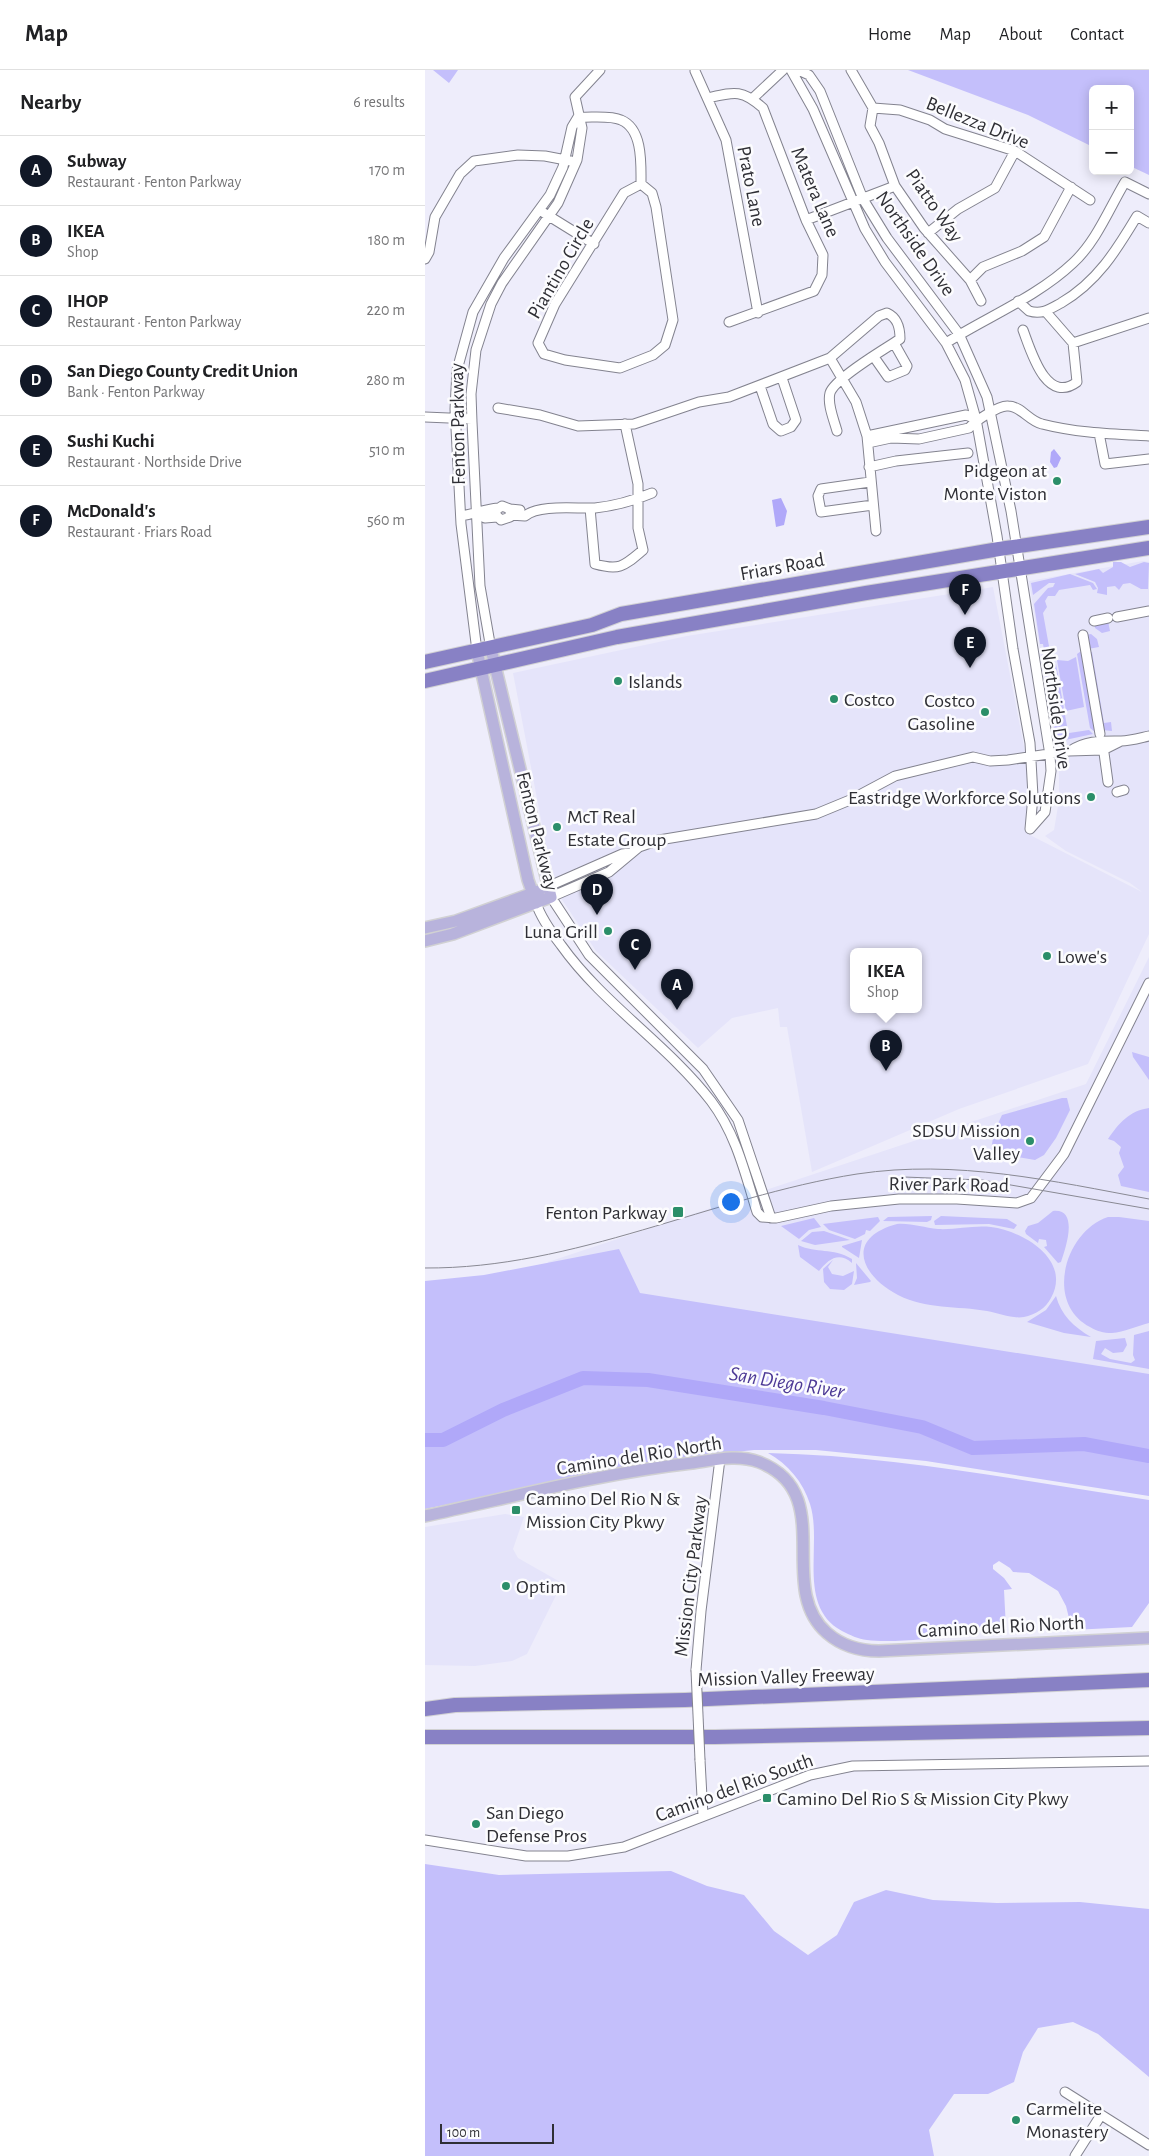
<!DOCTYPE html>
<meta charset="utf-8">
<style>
:root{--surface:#fff;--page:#f6f6f6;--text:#202124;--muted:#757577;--line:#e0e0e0;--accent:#111827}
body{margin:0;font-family:"Alegreya Sans",sans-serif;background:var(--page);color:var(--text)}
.controls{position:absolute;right:15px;top:15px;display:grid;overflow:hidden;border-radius:8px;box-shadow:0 2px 12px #0003}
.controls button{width:45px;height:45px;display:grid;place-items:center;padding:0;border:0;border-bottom:1px solid var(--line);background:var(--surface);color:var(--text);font:25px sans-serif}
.scale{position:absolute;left:15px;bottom:12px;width:114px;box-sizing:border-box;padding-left:5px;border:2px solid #2f2f35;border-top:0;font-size:14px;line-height:18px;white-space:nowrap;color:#2f2f35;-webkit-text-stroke:4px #fcfcfe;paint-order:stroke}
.you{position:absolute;left:305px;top:1131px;width:18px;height:18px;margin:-12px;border:4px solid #fff;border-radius:50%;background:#1a73e8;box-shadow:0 0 0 8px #1a73e833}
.badge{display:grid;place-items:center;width:32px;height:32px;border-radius:50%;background:var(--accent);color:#fff;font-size:16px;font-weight:700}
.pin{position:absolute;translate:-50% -41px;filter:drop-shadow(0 1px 2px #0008)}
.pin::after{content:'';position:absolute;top:26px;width:18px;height:15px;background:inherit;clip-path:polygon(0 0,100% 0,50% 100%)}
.popup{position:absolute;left:425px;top:878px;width:72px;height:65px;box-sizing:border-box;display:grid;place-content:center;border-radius:8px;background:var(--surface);filter:drop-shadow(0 1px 4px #0005);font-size:16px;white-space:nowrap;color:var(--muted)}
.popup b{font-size:19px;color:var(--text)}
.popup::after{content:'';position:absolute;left:50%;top:100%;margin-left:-10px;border:10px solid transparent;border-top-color:var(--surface)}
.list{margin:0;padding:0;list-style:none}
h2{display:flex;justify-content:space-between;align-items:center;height:65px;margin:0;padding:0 20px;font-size:21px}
h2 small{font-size:16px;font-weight:400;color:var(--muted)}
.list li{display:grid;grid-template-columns:32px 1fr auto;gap:15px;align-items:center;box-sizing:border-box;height:70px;padding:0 20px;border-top:1px solid var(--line)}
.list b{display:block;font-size:19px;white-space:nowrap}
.list p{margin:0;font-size:16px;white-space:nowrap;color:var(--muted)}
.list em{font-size:16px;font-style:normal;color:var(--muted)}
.map{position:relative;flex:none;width:724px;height:2086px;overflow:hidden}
header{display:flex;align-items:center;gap:30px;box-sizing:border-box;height:70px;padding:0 25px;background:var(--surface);border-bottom:1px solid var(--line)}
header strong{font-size:24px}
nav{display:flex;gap:28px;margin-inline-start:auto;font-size:18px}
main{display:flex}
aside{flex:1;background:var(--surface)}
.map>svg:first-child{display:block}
.built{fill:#e5e4fa;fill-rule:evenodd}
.green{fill:#c4bffb}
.water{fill:#b0a8f9}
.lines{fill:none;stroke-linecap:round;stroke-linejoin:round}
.river{stroke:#b0a8f9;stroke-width:14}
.minor-casing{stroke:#83838f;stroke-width:11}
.major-casing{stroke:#d1d1d3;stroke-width:14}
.highway-casing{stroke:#d1d1d3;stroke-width:16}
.minor{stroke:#fff;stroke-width:9}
.major{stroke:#b8b3dc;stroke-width:11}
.highway{stroke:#8881c5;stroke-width:14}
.tram{stroke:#898993;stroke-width:1}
.minor-bridge-casing{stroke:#83838f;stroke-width:11;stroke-linecap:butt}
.minor-bridge{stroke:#fff;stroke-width:9}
.poi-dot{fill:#2b8e69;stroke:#fcfcfe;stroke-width:2}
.labels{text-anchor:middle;stroke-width:5;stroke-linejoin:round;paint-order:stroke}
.street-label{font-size:20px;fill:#2f2f35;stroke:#fcfcfe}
.poi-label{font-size:20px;fill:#2f2f35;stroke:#fcfcfe;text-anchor:start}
.water-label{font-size:21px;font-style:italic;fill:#4d3a96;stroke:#fcfcfe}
</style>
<header>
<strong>Map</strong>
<nav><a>Home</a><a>Map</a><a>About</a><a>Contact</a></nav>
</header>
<main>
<aside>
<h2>Nearby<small>6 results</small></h2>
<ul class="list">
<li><span class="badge">A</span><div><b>Subway</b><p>Restaurant · Fenton Parkway</p></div><em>170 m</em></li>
<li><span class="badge">B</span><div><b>IKEA</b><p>Shop</p></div><em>180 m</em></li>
<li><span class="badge">C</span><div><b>IHOP</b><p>Restaurant · Fenton Parkway</p></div><em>220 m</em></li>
<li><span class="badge">D</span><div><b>San Diego County Credit Union</b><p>Bank · Fenton Parkway</p></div><em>280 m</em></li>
<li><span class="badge">E</span><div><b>Sushi Kuchi</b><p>Restaurant · Northside Drive</p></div><em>510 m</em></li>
<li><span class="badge">F</span><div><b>McDonald's</b><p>Restaurant · Friars Road</p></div><em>560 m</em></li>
</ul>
</aside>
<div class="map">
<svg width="724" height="2086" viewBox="0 0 724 2086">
<rect width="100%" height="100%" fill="#eeedfb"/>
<path class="built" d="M 718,491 L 724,492 L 724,864 L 663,994 L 534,1039 L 387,1102 L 362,957 L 355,957 L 353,938 L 307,948 L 273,978 L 171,881 L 136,828 L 122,781 L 88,603 L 262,566 L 568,517 L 606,713 L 601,763 L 717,822 L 705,813 L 641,781 L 620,766 L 629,760 L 634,730 L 634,694 L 604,511 ZM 428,882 L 494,882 L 494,940 L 428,940 Z
M 724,887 L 724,1306 L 132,1232 L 123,1192 L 661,1014 Z
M 80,1444 L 99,1447 L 88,1479 L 93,1488 L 137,1513 L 102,1584 L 87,1591 L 50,1596 L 0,1595 L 0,1457 Z"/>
<path class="green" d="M 8,0 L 33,0 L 24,13 Z
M 483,0 L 724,0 L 724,105 L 705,96 L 705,19 L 668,19 L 668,77 L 603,45 Z
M 688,492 L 696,492 L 705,497 L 719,492 L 724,493 L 723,519 L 716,519 L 705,513 L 698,514 L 694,520 L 690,516 L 682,517 L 682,525 L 672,523 L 673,518 L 670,512 L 650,504 L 674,499 L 678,503 L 688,497 Z
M 645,504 L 668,513 L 672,519 L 668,520 L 665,515 L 634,520 L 630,526 L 623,526 L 620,531 L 622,537 L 618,543 L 627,593 L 618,594 L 621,591 L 618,574 L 615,574 L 609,534 L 623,518 L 628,517 L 630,513 L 624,513 L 608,525 L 606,513 Z
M 683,551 L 685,561 L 677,563 L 670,558 L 669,553 Z
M 666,564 L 672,569 L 674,577 L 663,579 L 661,565 Z
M 659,579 L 670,662 L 665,658 L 652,584 Z
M 664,582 L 667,582 L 679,653 L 686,652 L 687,661 L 677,660 Z
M 651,587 L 659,637 L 641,641 L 632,590 L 643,591 Z
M 631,594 L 643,662 L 637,669 L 633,669 L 630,665 L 619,596 Z
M 664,660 L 668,664 L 640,670 L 644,663 Z
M 707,982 L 724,987 L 724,1010 L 708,987 Z
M 637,1028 L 642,1028 L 645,1040 L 631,1068 L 619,1085 L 610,1090 L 570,1083 L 566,1080 L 569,1062 L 577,1045 Z
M 724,1038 L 724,1122 L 696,1116 L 693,1105 L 699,1097 L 694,1083 L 696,1077 L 689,1071 L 683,1069 C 694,1053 704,1041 724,1038 Z
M 628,1141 C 655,1138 640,1180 636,1192 L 633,1193 L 619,1177 L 622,1176 L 621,1170 L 614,1169 L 613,1173 L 601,1164 L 600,1161 L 603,1156 L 613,1153 Z
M 507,1146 L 506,1150 L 502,1152 L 458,1151 L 463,1147 Z
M 516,1146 L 582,1149 L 592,1155 L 589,1159 L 564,1154 L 510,1155 L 509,1151 Z
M 453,1147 L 455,1151 L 445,1161 L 441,1160 L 440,1164 L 430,1169 L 404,1160 L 398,1154 Z
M 683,1147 L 694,1147 L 724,1151 L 724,1253 C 712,1256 699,1262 687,1263 C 678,1263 672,1261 665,1257 C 619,1233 640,1161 683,1147 Z
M 389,1148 L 396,1157 L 384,1160 L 374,1169 L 356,1156 Z
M 472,1154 C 487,1153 499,1158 513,1159 C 531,1160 548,1155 566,1157 C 598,1161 647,1190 626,1228 C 621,1238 610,1245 599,1247 C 587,1249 574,1243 562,1241 C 533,1236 500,1239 473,1225 C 435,1205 420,1168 472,1154 Z
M 399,1161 L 425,1170 L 390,1175 L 376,1171 L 387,1162 Z
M 437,1170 L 434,1188 L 417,1177 L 417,1176 Z
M 373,1175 C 392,1184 407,1177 427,1189 L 427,1193 C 413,1181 403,1190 394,1201 L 375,1187 Z
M 194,1179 L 215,1223 L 724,1304 L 724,1426 L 501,1391 L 391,1380 L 329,1380 L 244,1389 L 0,1439 L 0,1211 L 59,1205 Z
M 408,1190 L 403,1197 L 407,1204 L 418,1206 L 429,1201 L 427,1214 L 419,1220 L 405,1219 L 399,1212 L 398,1199 Z
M 431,1193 L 446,1211 L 445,1212 L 429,1215 L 432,1208 Z
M 631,1226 C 636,1245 649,1257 666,1267 L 639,1263 L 602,1252 L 621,1240 Z
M 724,1261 L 724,1299 L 668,1289 L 671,1271 L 700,1268 L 702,1275 L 698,1282 L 688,1283 L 680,1278 L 676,1284 L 685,1289 L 706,1293 L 710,1290 L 708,1285 L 709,1265 Z
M 343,1383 C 472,1386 597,1411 724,1430 L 724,1533 L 707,1557 L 647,1560 L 641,1536 L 633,1521 L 604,1503 L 588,1502 L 585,1498 L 574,1491 L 568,1495 L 568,1499 L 579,1508 L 587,1519 L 579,1520 L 581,1559 C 573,1559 563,1557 555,1558 C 546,1559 538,1563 529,1565 C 507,1569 464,1573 442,1570 C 433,1569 425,1565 417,1561 C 371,1536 398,1474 385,1434 C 378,1412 363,1394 343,1383 Z
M 0,1794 L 74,1805 L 246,1801 L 282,1816 L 319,1825 L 349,1861 L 383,1885 L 412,1865 L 429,1832 L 461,1820 L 508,1830 L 572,1833 L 655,1832 L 724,1839 L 724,2007 L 673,1964 L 648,1952 L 613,1958 L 598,1982 L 589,2012 L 563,2024 L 529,2024 L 504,2060 L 509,2086 L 0,2086 Z"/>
<path class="water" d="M 629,379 L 636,388 L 632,397 L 629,398 L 625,392 L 626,382 Z
M 356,428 L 362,441 L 359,455 L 351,457 L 347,430 Z"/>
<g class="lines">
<path class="river" d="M 0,1370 L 18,1370 L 78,1340 L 158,1308 L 223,1310 L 399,1338 L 497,1357 L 548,1378 L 659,1374 L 724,1386"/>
<g class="minor-casing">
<path id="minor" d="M 366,0 L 388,39 L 440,159 L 460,192 L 521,273 L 540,310 L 551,349 L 572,466 L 588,579 L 605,673 L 608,726 L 605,759
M 373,0 L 384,5 L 395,21 L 438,129 L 462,168 L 534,264 L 562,327 L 586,441 L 625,685 L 626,701 L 620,742 L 605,759
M 426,0 L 448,38 L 445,56 L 454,73 L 470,116 L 499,158 L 545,210 L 556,231
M 270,1 L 301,70 L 333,243
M 283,28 C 309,22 317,19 338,38 L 381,150 L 398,185 L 397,205 L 389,221 L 304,252
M 327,29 L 358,0
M 448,38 L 475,40 L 505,50 L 520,59 L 590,81 L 665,130
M 153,47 C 165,48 185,45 196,50 C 218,59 216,94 216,114
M 216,114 L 227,123 L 231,137 L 248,250 L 240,275 L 228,285 L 195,298 L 140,290 L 119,284 L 113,273 L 130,234 L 199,123 Z
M 119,143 L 169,174
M 381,150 L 470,116
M 503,163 L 533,139 L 570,118 L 590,81
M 0,189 L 4,182 L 10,147 L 35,104 L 49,91 L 93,85 L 120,86 L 146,91
M 545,210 L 558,197 L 597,181 L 619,167 L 646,117
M 593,231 L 604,241 C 617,245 625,239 636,233 C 672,212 691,181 712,146 L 724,153
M 598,260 C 606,281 621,335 652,312 L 648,273 L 621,242
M 521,273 C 562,247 612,227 648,193 C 671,172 684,139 700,112 L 724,124
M 648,273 L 724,248
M 449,287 L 463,307 L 480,300 L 482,296 L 469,273
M 405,288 L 431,332 L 442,366 L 451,461
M 335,316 L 348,354 L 356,361 L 366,357 L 371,350 L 357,308
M 73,338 L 115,345 L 153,356 L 209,354 L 274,332 L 304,327 L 405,288 L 454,246 L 462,243 C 473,248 475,258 475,269 C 461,278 409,309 405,323 C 402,334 409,350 412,361
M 0,347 L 47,349
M 674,363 L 680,394 L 724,389
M 442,366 L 541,345 L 551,349
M 443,373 L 466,368 L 494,369 L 544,358 C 550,351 574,335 583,336 C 596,336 604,351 617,354 C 652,363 688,364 724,366
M 444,397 L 471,391 L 543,383
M 445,412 L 396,419 L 393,426 L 396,442 L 448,435
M 165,438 L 170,494 C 195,501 199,496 218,480 L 213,458 L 213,414 L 200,354
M 85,441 L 85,447 L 76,450 L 71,445 L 71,440 L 77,436 L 85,439 L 95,440
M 52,444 L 60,448 L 72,447
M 85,445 L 100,446 C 114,434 152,439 170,438 C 189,436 210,430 227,423
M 36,446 C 49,444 60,439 73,438
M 692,547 L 724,541
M 669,551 L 683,548
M 658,565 L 675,664
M 66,579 L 55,516 L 47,352 L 46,324 L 51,280 L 66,234 L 77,213 L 133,133 L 152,90 L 157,58 L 150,27 L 175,0
M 52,581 L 36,454 L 30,339 L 32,300 L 48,242 L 79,188 L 125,125 L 138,97 L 147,57 L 153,47
M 645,681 C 661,670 677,671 696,671 C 705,671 715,668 724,666
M 679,683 L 683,712
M 692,722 L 699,720
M 122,817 L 197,784 L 205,783
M 111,833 C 116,848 126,862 136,875 C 178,934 242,974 286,1031 C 311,1064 320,1103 332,1142 L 337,1147 L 351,1148 L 406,1136 L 474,1129 L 532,1129 L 592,1133 L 606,1128 L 639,1084 L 724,913
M 346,1148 L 313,1050 L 278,999 L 164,885 L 126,827 L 184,802 L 214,777 L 234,770 L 391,744 L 425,730 L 470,706 L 548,687 L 565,691 L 583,690 L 644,681 L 678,680 L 696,671
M 271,1600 L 276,1541 L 295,1389
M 275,1690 L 278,1746
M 0,1770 L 101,1786 L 143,1786 L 199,1777 L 385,1705 L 428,1696 L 724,1691
M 640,2022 L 724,2075
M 650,2086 L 676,2045"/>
</g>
<g class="major-casing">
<path id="major" d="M 52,581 L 103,810 L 111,833
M 0,858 L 31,851 L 114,821
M 0,871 L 28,864 L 126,827 L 66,579
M 0,1446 C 88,1427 177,1403 267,1393 C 289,1390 312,1384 334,1392 C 414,1423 349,1517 402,1563 C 417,1576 434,1581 454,1581 L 724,1568"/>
</g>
<g class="highway-casing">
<path id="highway" d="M 0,592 L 167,555 L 196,544 L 574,479 L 724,457
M 0,611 L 192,567 L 441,523 L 724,478
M 0,1639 L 30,1635 L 260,1630 L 724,1610
M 0,1667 L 290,1667 L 724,1658"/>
</g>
<use href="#minor" class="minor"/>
<use href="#major" class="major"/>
<use href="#highway" class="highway"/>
<path class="tram" d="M 479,1107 L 557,1110 L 724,1139
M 0,1198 C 150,1199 286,1127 432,1104 C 531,1089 627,1111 724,1129"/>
<g class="minor-bridge-casing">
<path id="minor-bridge" d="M 271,1600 L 275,1690"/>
</g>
<use href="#minor-bridge" class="minor-bridge"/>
</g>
<g class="poi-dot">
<circle cx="632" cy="411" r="5"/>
<circle cx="193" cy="611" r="5"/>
<circle cx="409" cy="629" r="5"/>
<circle cx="560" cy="642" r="5"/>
<circle cx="666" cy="727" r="5"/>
<circle cx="132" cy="757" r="5"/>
<circle cx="183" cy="861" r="5"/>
<circle cx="622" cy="886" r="5"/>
<circle cx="605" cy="1071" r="5"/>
<rect x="247" y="1136" width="12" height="12" rx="2.5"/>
<rect x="86" y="1435" width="10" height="10" rx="2.5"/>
<circle cx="81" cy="1516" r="5"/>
<rect x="337" y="1723" width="10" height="10" rx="2.5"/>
<circle cx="51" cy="1754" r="5"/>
<circle cx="591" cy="2050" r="5"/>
</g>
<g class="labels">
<g class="street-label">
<text transform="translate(553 52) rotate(22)" y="7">Bellezza Drive</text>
<text transform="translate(327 116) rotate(79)" y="7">Prato Lane</text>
<text transform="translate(391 122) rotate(67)" y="7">Matera Lane</text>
<text transform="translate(510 135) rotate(55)" y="7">Piatto Way</text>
<text transform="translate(491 173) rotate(55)" y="7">Northside Drive</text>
<text transform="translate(135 198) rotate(-60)" y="7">Piantino Circle</text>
<text transform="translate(32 354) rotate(-91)" y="7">Fenton Parkway</text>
<text transform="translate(357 496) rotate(-10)" y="7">Friars Road</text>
<text transform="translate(632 638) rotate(82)" y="7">Northside Drive</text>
<text transform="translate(113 761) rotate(76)" y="7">Fenton Parkway</text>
<text transform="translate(524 1114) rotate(1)" y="7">River Park Road</text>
<text transform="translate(214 1385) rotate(-9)" y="7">Camino del Rio North</text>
<text transform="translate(265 1506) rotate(-83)" y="7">Mission City Parkway</text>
<text transform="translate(576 1556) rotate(-3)" y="7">Camino del Rio North</text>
<text transform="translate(361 1606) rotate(-2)" y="7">Mission Valley Freeway</text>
<text transform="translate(309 1717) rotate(-20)" y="7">Camino del Rio South</text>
</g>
<g class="poi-label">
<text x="622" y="407" text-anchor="end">Pidgeon at<tspan x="622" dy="23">Monte Viston</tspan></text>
<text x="203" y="618">Islands</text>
<text x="419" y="636">Costco</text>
<text x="550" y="637" text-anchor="end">Costco<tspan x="550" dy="23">Gasoline</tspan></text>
<text x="656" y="734" text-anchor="end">Eastridge Workforce Solutions</text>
<text x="142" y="753">McT Real<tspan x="142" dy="23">Estate Group</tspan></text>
<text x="173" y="868" text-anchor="end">Luna Grill</text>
<text x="632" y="893">Lowe's</text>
<text x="595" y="1067" text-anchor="end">SDSU Mission<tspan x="595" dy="23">Valley</tspan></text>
<text x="242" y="1149" text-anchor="end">Fenton Parkway</text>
<text x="101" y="1435">Camino Del Rio N &amp;<tspan x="101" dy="23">Mission City Pkwy</tspan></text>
<text x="91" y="1523">Optim</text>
<text x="352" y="1735">Camino Del Rio S &amp; Mission City Pkwy</text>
<text x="61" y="1749">San Diego<tspan x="61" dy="23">Defense Pros</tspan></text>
<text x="601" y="2045">Carmelite<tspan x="601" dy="23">Monastery</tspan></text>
</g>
<g class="water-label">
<text transform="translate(362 1312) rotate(9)" y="7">San Diego River</text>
</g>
</g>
</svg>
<div class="controls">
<button>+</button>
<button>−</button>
</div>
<div class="scale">100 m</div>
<div class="you"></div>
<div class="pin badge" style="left:252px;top:940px">A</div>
<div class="pin badge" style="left:461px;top:1001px">B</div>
<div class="popup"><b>IKEA</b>Shop</div>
<div class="pin badge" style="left:210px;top:900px">C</div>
<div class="pin badge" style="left:172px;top:845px">D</div>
<div class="pin badge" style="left:545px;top:598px">E</div>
<div class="pin badge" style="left:540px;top:545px">F</div>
</div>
</main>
